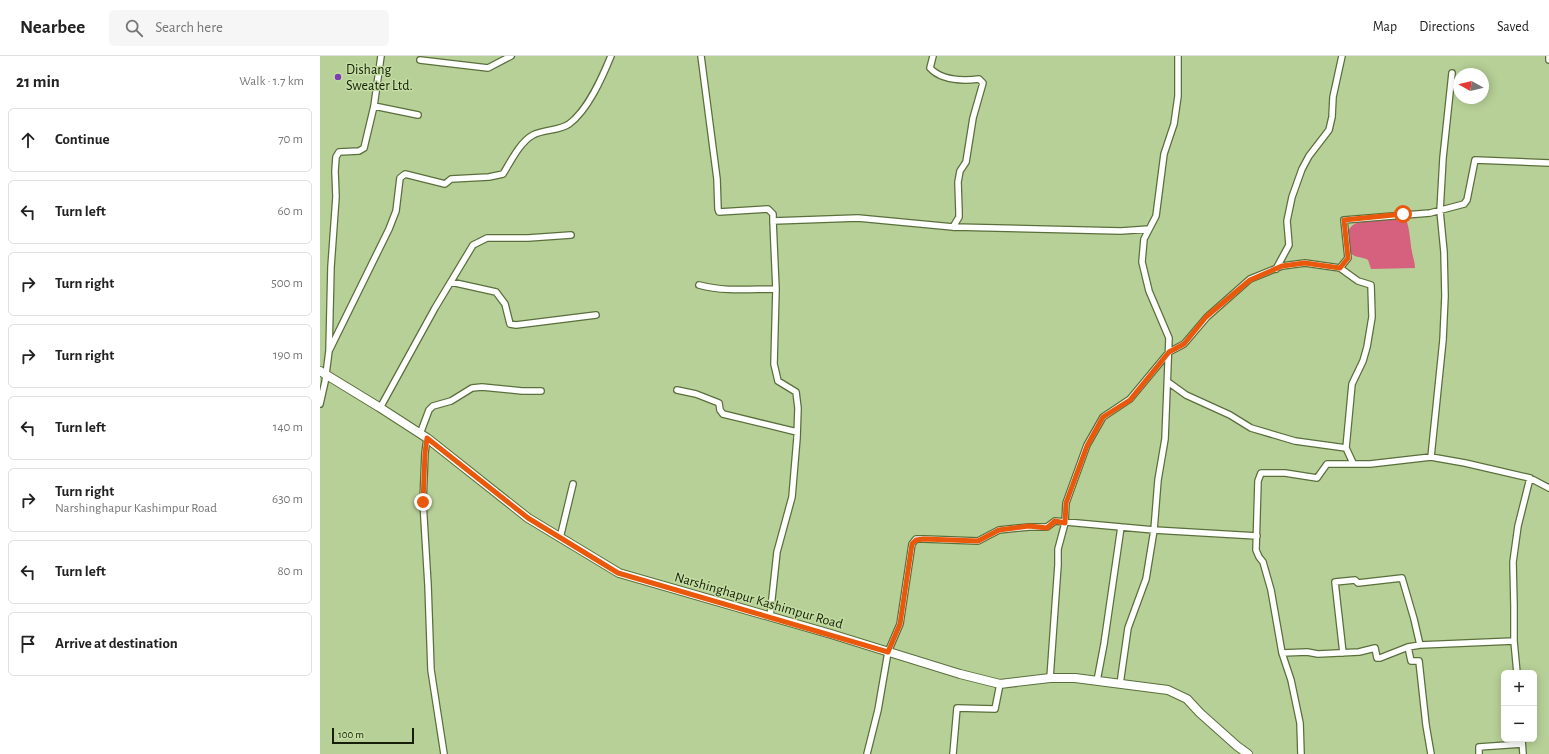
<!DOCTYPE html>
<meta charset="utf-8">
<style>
:root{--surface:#fff;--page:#f6f6f6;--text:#222;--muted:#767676;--line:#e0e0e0}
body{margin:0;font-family:"Alegreya Sans",sans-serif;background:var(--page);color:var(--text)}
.controls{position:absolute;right:12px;bottom:12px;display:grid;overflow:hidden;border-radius:6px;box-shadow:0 2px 10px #0003}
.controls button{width:36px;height:36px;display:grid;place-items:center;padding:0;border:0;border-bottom:1px solid var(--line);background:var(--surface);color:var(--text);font:20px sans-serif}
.compass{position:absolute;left:1133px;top:12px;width:36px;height:36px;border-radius:50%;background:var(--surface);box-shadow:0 2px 10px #0003;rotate:278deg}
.scale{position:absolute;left:12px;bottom:10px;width:82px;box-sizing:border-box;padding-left:4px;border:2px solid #171f09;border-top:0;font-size:11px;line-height:14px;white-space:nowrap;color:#171f09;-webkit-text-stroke:3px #c4dda3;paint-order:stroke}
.stop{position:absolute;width:12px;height:12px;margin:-9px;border:3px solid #ea580c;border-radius:50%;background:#fff}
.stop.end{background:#ea580c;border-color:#fff;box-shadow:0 1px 4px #0008}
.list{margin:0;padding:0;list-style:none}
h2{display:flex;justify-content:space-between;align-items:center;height:52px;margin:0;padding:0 16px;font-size:17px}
h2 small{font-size:13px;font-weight:400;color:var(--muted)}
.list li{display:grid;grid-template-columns:26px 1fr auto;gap:12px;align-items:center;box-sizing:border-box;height:64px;margin:0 8px 8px;padding:0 8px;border:1px solid var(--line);border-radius:6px}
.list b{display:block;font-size:15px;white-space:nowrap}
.list p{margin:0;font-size:13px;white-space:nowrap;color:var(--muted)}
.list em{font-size:13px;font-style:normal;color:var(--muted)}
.icon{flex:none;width:22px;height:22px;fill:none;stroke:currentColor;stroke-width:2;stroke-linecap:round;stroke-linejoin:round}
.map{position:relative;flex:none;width:1229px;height:698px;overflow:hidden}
header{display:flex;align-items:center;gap:24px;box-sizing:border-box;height:56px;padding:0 20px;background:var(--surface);border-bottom:1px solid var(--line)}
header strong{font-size:19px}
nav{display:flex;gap:22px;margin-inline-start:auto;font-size:14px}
.search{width:280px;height:36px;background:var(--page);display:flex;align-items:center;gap:10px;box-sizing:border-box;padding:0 14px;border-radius:6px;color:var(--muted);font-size:15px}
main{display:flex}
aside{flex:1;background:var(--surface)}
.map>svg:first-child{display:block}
.water{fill:#d6617e}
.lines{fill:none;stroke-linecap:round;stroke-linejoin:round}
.street-casing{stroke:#5a6f3b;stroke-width:8}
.secondary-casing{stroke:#5a6f3b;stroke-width:10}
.street{stroke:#fff;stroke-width:5.5}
.secondary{stroke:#fff;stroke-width:8}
.route{stroke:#ea580c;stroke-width:5}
.poi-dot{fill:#7e3db2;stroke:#c4dda3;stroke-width:1.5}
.labels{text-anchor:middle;stroke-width:3;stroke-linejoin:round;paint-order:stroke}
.poi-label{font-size:14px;fill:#171f09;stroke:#c4dda3;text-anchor:start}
.street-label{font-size:14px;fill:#171f09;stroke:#c4dda3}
</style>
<header>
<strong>Nearbee</strong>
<div class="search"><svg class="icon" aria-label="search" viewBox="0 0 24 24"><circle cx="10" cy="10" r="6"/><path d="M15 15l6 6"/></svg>Search here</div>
<nav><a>Map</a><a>Directions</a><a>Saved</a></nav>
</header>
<main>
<aside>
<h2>21 min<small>Walk · 1.7 km</small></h2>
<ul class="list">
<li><svg class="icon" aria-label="ahead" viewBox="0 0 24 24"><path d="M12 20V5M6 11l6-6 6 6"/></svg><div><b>Continue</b></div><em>70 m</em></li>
<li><svg class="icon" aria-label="left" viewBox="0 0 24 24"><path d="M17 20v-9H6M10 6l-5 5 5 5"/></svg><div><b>Turn left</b></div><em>60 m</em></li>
<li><svg class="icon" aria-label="right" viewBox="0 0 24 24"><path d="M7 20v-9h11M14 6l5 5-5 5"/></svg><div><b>Turn right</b></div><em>500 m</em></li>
<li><svg class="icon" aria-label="right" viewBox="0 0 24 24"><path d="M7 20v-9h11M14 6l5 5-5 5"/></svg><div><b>Turn right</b></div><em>190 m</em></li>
<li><svg class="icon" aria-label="left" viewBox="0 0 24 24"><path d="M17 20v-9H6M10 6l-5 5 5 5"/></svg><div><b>Turn left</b></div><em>140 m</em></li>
<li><svg class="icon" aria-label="right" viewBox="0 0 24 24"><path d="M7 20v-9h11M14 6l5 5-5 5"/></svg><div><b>Turn right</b><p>Narshinghapur Kashimpur Road</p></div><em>630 m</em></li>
<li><svg class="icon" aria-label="left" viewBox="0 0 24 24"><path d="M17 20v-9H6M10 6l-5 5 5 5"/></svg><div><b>Turn left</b></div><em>80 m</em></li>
<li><svg class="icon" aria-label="arrive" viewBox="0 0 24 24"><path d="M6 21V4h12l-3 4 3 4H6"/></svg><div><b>Arrive at destination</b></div></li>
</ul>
</aside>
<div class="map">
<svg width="1229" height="698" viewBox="0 0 1229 698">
<rect width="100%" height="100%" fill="#b7d097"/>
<path class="water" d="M 1081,162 L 1086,163 C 1090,174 1090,185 1092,196 C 1093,202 1095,206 1095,212 L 1051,213 L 1048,204 C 1044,201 1038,202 1033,199 C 1028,196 1028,190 1027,185 C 1024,158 1064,163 1081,162 Z"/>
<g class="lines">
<g class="street-casing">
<path id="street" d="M 381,0 L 397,123 L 398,153 L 399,156 L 448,153 L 453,158 L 453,165 L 538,162 L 633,171 L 801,175 L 829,173
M 613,0 L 610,12 C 622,25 642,25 659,23 L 663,27 L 653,62 L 646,106 L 640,115 L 638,126 L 639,156 L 639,161 L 633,171
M 1229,0 L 1229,4
M 100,4 L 168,12 L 191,0
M 54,50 L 98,59
M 1020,212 L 1038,225 L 1051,229 L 1052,261 L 1047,291 L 1043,305 L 1032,328 L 1026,392 L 1033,407
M 956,213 L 969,189 L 967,165 L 972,141 L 982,113 L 989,100 L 1009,74 L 1012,61 L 1013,41 L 1022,0
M 131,226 L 176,236 L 185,248 L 190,268 L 196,269 L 276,259
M 379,229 C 405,236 430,233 456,233
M 9,295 L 69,173 L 76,155 L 80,122 L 85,118 L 125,128 L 131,123 L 169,121 L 183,118 C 191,105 200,86 213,79 C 224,73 239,75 249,68 C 268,54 282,22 291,0
M 848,326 L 866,339 L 910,359 L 931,372 L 975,385 L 1026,392
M 357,334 L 376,338 L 399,347 L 400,354 L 403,358 L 477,376
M 0,348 L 5,326 L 9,295 L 11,211 L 16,141 L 15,115 L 16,101 L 19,96 L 39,95 L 44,92 L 54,50 L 61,0
M 60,352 L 115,252 L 153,189 L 167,182 L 208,182 L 251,179
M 100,378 L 109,354 L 113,350 L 131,345 L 152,332 L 162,331 L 202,335 L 221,335
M 107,382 L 105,397 L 103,446 L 108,529 L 111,614 L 124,698
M 1111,401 L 1123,284 L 1125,240 L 1124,196 L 1120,155 L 1123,102 L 1132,17
M 240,482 L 253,428
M 450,561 L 457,496 L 472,441 L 477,382 L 478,352 L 476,336 L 458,325 L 454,308 L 456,233 L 453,165
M 1194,585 L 1194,550 L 1193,506 L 1198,470 L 1210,422
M 1088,591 L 1091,605 L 1099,605 L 1106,669 L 1111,698
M 962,597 L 987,596 L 998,598 L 1039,596 L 1055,592 L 1057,602 L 1060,602 L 1088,591 L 1100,589 L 1194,585 L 1197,617
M 1023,597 L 1015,526 L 1035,524 L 1038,527 L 1082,522 L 1094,563 L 1100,589
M 730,622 L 738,509 L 738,493 L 745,467 L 746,447 L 767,389 L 783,361 L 810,343 L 849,296 L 864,288 L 887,261 L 930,223 L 962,210 L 985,207 L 1020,212 L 1028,202 L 1024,164 L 1110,157 L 1144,148 L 1147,144 L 1155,104 L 1229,107
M 777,625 L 784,588 L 801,471
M 800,628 L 808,572 L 826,523 L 834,474 L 838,424 L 845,383 L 849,282 L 829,235 L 822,206 L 824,183 L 836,160 L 844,98 L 854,68 L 858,40 L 858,0
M 1202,683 L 1203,698
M 547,698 L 558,654 L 568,596 L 580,568 L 592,488 L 596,483 L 604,483 L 658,485 L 679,474 L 709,471 L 727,471 L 735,465 L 834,474 L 937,480
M 633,698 L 637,652 L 675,653 L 680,628
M 981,698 L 980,667 L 971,624 L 962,597 L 951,534 L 943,506 L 939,501 L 936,494 L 938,425 L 941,417 L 965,417 L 997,422 L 1007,408 L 1050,408 L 1111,401 L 1145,407 L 1210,422 L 1229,432
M 1159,698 L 1159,691 L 1202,688"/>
</g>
<g class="secondary-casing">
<path id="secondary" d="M 0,315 L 59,351 L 107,382 L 208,462 L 299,517 L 511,578 L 640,618 L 680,628 L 730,622 L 755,622 L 848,634 L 867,643 L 880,657 L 917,690 L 928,698"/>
</g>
<use href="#street" class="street"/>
<use href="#secondary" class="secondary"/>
</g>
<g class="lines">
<path class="route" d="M 103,446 L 105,397 L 107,382 L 208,462 L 298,517 L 568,596 L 580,568 L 592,488 L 596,484 L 604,483 L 658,485 L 679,474 L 709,470 L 727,472 L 735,465 L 745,467 L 746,447 L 767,390 L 783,361 L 810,344 L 849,296 L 864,288 L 886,261 L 930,224 L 962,210 L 985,207 L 1020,212 L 1028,202 L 1024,164 L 1083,158"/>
</g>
<circle class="poi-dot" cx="18" cy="21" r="4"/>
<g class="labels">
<g class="poi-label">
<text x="26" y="18">Dishang<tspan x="26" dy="16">Sweater Ltd.</tspan></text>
</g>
<g class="street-label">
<text transform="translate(439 544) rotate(16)" y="5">Narshinghapur Kashimpur Road</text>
</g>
</g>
</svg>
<div class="controls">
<button>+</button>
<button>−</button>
</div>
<svg class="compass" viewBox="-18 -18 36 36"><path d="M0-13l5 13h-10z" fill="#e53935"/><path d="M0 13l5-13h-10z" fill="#767676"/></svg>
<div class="scale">100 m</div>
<div class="stop" style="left:1083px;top:158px"></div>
<div class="stop end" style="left:103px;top:446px"></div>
</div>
</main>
